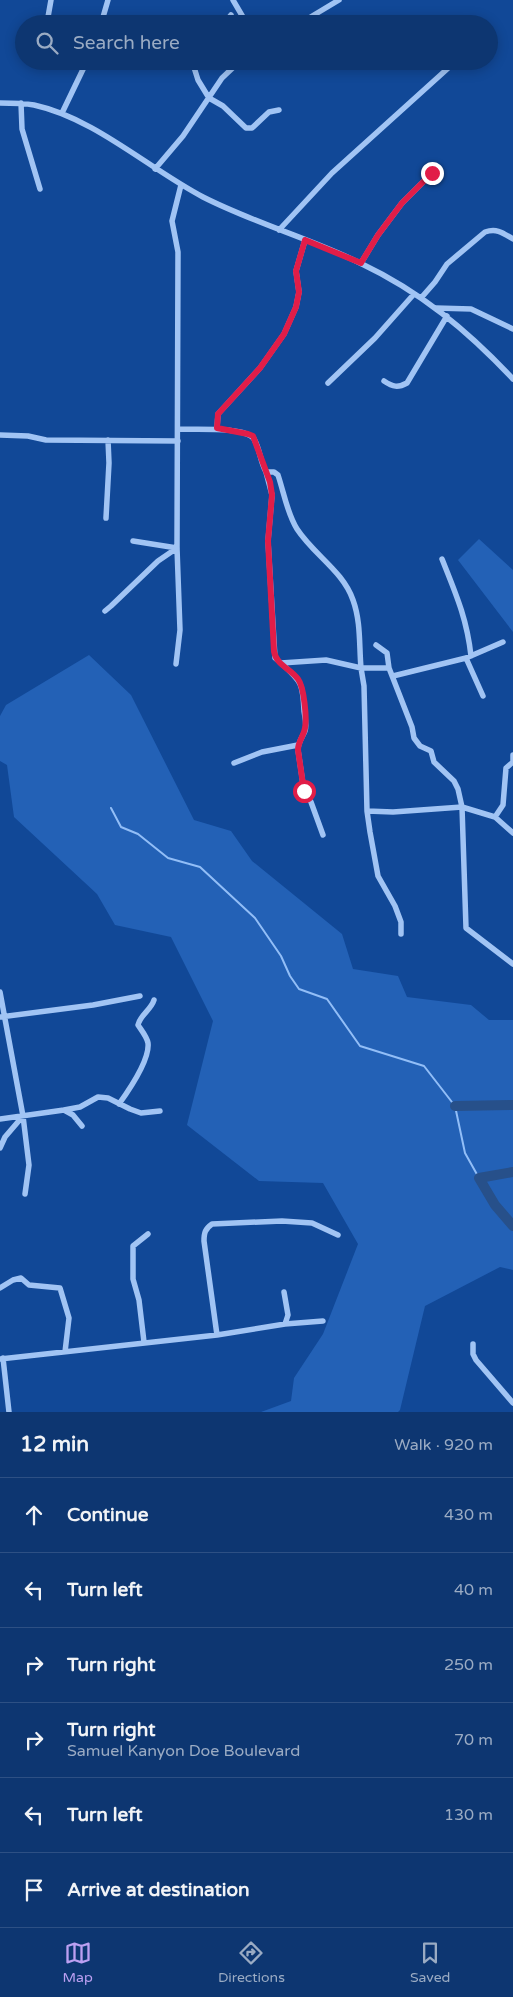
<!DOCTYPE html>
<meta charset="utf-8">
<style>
:root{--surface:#0d3671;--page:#1b4179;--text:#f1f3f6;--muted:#9aabc3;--line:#2d5084;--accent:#bca0f2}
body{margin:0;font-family:"Varela Round",sans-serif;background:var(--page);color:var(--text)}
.stop{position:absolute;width:15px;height:15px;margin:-11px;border:4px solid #e11d48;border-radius:50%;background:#fff}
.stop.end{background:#e11d48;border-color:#fff;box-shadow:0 1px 5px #0008}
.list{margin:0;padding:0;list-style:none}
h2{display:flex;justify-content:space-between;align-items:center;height:65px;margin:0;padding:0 20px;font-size:21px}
h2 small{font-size:16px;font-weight:400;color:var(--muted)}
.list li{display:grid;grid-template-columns:32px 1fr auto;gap:15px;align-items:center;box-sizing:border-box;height:75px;padding:0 20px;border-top:1px solid var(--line)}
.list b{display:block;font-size:19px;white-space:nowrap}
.list p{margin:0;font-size:16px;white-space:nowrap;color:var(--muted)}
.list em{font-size:16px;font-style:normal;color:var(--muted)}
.icon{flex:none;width:28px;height:28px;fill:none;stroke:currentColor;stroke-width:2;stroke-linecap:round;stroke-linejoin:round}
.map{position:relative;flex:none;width:513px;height:1412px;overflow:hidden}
.search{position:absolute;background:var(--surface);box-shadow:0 2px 12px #0003;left:15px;right:15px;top:15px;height:55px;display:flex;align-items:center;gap:12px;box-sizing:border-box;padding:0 18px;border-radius:28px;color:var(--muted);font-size:19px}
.sheet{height:515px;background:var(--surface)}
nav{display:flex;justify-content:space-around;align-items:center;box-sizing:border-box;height:70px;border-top:1px solid var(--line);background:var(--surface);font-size:14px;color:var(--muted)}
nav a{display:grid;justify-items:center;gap:2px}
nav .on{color:var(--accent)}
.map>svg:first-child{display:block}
.green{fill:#2361b6}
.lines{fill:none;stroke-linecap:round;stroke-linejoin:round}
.stream{stroke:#92bef7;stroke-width:2}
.river{stroke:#27508a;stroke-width:10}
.minor{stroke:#a1c4f4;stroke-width:5.5}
.route{stroke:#e11d48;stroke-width:6}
</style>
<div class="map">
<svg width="513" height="1412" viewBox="0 0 513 1412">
<rect width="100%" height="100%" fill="#114897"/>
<path class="green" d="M 479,539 L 513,570 L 513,632 L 458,560 Z
M 89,655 L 131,695 L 194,820 L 231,831 L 252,861 L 342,934 L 353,969 L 398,976 L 407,997 L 471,1005 L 489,1020 L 513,1020 L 513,1270 L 500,1267 L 425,1306 L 400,1410 L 398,1412 L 261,1412 L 291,1401 L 294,1378 L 323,1334 L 358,1244 L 323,1183 L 259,1181 L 187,1125 L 213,1021 L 171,937 L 115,925 L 97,894 L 14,817 L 7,765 L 0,761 L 0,716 L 6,705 Z"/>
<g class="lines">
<path class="stream" d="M 111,808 L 121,827 L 138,834 L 168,858 L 200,867 L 255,918 L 281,956 L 290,976 L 299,989 L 327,999 L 360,1046 L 424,1066 L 455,1106 L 465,1153 L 479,1178"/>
<path class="river" d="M 455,1106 L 513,1105
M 513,1172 L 479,1178 L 495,1205 L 513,1226"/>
<path class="minor" d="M 233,0 L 247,24
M 48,17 L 51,0
M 101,24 L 108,0
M 224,24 L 231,15
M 299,24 L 339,0
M 192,61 L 198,80 L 209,98 L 223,106 L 246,128 L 252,128 L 269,112 L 279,110
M 0,103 C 11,103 23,103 34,105 C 94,118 148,168 203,197 C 254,223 309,238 360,263 C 421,292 467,330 513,379
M 21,103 L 22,129 L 40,189
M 62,113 L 87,61
M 155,169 L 183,136 L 222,78 L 240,61
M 279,230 L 332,173 L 456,61
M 361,263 L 378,235 L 402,203 L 432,173
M 421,298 L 435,282 L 447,264 L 485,232 C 497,228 503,233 513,239
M 436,308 L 471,309 L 513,329
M 384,381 C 393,387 398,388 407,383 L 447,316
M 328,383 L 375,338 L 414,294
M 217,428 L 218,414 L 260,368 L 284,334 L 296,307 L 299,292 L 296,271 L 305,240
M 179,429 C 194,430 245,426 254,439 C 260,449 260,461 266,472 L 274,472 L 278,475 C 284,493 287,513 297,529 C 314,555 343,571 353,600 C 361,622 359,645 361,668 L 389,668 L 412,727 L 414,738 L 420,746 L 431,751 L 434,762 L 454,781 L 458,789 L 462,807 L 466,928 L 513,964
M 0,435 L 28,436 L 46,440 L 178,441
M 266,472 L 272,495 L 268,541 L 275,658 L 281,663 L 326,660 L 361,668 L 364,686 L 367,811 L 370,832 L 378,876 L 395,906 L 401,922 L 401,934
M 106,518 L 109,463 L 108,440
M 133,541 L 177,548
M 442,559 C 456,594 467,619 471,656
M 105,611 L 111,606 L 158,561 L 177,548
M 376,645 L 387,653 L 389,668
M 466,658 L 483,696
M 281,663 C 302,682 303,684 304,711 C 305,718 307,725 305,731 C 302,738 298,742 298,750 L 304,791 L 311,802 L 323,835
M 176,664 L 180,630 L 177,548 L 178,252 L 172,221 L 181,185
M 393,676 L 466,658 L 503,642
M 234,763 L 262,752 L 298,745
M 367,811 L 393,812 L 462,807 L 495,817 L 513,833
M 495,817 L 503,805 L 506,768 L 513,762 L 513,755
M 0,992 L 23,1116 L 29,1165 L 25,1194
M 0,1017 L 93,1005 L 140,996
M 119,1104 C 129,1090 150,1060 148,1043 C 147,1037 142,1031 138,1025 C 140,1015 151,1010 154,1000
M 0,1119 L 64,1110
M 82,1126 L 73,1115 L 64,1110 L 80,1107 L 98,1097 L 108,1098 L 130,1109 L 141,1113 L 160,1111
M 0,1148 L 5,1137 L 23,1116
M 0,1288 L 13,1280 L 21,1278 L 29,1285 L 60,1288 L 69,1318 L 65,1352
M 284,1292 L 288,1315 L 285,1324
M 217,1335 L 204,1241 C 204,1233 205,1229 212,1224 L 282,1221 L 312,1223 L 338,1235
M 144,1342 L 139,1300 L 133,1279 L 133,1246 L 148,1234
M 473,1344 L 473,1354 L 476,1360 L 513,1403
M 3,1358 L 9,1412
M 0,1359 L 217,1335 L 285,1324 L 323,1321"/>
</g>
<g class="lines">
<path class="route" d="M 304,791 L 298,750 C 298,741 304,736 305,728 C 307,718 304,687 298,679 C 290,668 276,665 274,651 L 268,541 L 272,495 L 270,482 L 253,436 L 248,434 L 217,428 L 218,414 L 260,368 L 284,334 L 296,307 L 299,292 L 296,271 L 305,240 L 361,263 L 378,235 L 402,203 L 432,173"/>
</g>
</svg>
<div class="stop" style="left:304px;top:791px"></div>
<div class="stop end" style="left:432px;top:173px"></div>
<div class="search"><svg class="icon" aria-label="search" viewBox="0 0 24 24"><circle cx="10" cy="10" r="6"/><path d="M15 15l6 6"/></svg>Search here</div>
</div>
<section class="sheet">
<h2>12 min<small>Walk · 920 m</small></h2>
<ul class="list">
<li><svg class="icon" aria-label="ahead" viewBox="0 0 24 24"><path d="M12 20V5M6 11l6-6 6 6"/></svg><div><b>Continue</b></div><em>430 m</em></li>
<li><svg class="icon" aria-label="left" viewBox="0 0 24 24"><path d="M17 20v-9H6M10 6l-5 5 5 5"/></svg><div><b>Turn left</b></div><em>40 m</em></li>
<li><svg class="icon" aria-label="right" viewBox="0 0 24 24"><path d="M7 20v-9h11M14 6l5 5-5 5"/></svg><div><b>Turn right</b></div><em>250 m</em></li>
<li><svg class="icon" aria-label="right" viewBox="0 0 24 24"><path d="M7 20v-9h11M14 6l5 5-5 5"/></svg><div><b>Turn right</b><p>Samuel Kanyon Doe Boulevard</p></div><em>70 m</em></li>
<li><svg class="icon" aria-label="left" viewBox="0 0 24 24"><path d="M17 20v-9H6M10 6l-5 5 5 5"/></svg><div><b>Turn left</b></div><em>130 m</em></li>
<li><svg class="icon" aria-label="arrive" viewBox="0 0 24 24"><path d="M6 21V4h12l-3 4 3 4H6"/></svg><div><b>Arrive at destination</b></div></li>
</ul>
</section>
<nav>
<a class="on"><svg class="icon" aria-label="map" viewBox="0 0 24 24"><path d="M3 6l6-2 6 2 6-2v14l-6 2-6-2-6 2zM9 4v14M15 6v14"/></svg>Map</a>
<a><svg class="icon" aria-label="directions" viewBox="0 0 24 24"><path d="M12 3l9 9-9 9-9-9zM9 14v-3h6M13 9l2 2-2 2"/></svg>Directions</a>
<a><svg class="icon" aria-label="saved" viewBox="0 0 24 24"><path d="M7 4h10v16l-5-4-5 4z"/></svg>Saved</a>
</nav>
